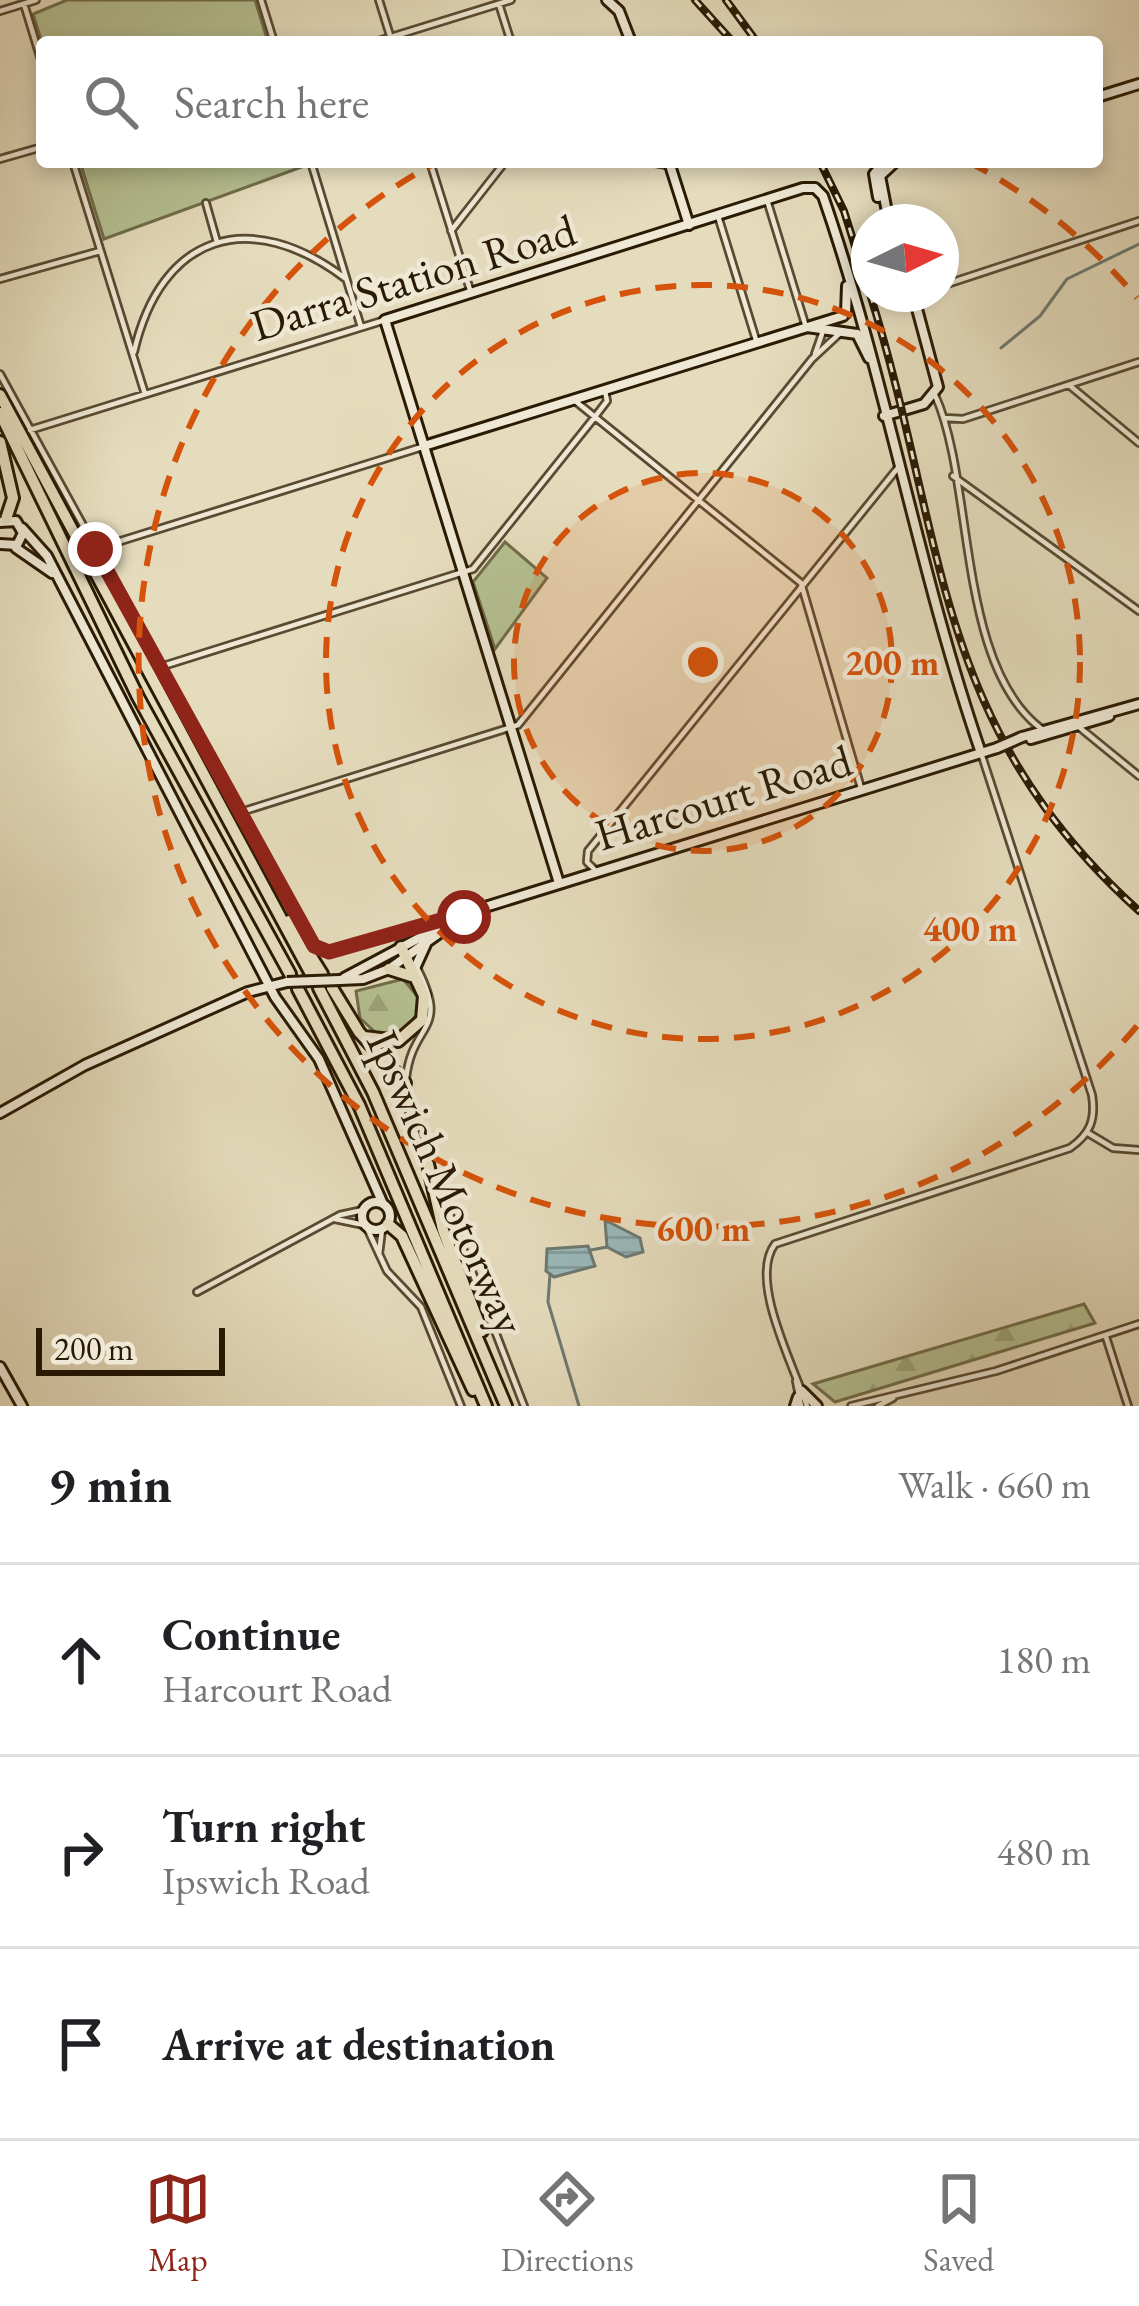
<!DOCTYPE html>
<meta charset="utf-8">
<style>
:root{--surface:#fff;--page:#f6f6f6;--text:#202124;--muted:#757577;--line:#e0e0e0;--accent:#8f2418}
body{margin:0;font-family:"EB Garamond",serif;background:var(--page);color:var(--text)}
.compass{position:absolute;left:851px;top:204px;width:108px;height:108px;border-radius:50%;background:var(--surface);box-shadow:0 6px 18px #0003;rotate:85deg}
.scale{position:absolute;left:36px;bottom:30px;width:189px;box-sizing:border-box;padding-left:12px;border:6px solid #2a1a03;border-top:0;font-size:33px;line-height:42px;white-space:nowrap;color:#2a1a03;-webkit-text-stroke:9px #eee8d4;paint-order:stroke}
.stop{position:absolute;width:36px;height:36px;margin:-27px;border:9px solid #8f2418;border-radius:50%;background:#fff}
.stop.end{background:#8f2418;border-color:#fff;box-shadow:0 3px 12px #0008}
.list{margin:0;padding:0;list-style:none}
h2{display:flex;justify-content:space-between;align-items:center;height:156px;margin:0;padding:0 48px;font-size:51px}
h2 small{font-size:39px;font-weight:400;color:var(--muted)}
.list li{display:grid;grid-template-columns:78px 1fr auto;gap:36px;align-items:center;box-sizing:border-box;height:192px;padding:0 48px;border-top:3px solid var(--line)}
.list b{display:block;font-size:45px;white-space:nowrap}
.list p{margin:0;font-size:39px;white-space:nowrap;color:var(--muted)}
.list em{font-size:39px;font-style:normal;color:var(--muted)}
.icon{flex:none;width:66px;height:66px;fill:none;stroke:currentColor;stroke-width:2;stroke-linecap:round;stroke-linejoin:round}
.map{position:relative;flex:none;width:1139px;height:1406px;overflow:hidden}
.search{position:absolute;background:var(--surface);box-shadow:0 6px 18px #0003;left:36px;right:36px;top:36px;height:132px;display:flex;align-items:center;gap:30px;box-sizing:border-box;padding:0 42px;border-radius:12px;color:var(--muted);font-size:45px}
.sheet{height:732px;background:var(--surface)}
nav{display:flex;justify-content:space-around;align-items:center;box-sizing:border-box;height:168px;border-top:3px solid var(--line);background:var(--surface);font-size:33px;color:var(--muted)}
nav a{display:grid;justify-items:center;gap:6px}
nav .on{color:var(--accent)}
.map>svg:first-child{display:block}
.forest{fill:url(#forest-firs);stroke:#706d4a;stroke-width:3}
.green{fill:#b5c091;stroke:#706d4a;stroke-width:3}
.water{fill:url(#water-rules);stroke:#6d7971;stroke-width:3}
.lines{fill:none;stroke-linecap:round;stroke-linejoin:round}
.stream{stroke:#6d7971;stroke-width:3}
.street-casing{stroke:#594a32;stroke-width:10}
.secondary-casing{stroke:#2a1a03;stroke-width:14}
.highway-casing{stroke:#2a1a03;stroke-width:16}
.street{stroke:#eee8d4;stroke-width:4.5}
.secondary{stroke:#eee8d4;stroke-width:8}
.highway{stroke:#e5dcbd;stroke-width:10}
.rail-casing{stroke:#2a1a03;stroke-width:8}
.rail{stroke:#eee8d4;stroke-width:3;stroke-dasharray:9;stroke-linecap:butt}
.secondary-bridge-casing{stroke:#2a1a03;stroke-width:14;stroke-linecap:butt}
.secondary-bridge{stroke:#eee8d4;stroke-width:8}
.route{stroke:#8f2418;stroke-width:15}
.ring{fill:none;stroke:#d5530b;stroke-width:6;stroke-dasharray:21 15}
.labels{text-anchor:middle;stroke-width:9;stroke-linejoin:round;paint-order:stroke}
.street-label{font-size:45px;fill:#2a1a03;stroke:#eee8d4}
.centre{fill:#d5530b;stroke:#eee8d4;stroke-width:6}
.ring-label{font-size:36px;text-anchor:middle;font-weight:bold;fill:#d5530b;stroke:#eee8d4;stroke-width:9;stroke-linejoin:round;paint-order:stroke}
</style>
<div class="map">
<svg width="1139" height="1406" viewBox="0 0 1139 1406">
<defs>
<pattern id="forest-firs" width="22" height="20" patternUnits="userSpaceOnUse" patternTransform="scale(3)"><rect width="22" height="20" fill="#b5c091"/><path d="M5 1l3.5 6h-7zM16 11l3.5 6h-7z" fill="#9ca47b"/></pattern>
<pattern id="water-rules" width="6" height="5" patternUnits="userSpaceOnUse" patternTransform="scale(3)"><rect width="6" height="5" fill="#99b9bb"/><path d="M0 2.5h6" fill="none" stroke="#849e9f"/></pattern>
</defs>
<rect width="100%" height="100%" fill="#e5dcbd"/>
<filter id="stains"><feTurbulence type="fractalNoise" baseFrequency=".00167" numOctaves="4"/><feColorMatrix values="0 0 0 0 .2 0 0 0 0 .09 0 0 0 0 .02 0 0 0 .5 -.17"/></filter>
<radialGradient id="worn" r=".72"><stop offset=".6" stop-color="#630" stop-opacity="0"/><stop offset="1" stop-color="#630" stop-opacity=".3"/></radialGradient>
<path class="forest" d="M 403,979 L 419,998 L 418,1013 L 401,1034 L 376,1033 L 360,1018 L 356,991 Z
M 1084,1304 L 1095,1323 L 835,1402 L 813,1384 Z"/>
<path class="green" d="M 67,0 L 255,0 L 268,42 L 42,43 L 33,14 Z
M 80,162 L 306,162 L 307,165 L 104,239 Z
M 505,542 L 547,578 L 495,649 L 473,582 Z"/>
<path class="water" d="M 605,1220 L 640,1238 L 643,1252 L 626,1257 L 607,1247 Z
M 588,1246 L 595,1266 L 554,1277 L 546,1271 L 547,1249 Z"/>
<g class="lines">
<path class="stream" d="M 1001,348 L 1040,316 L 1067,279 L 1139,244
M 591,1250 L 607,1247
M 550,1274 L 548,1302 L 579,1406"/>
<g class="street-casing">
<path id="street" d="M 261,0 L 274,42
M 379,0 L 392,42
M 24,4 L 42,63
M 499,4 L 511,42
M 0,11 L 36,0
M 375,42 L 511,0
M 0,159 L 42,147
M 73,162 L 145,394
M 311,162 L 361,327
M 430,162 L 471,293
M 650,162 L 671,166
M 767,200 L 806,327
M 206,203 L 217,242
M 718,216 L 757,343
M 451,231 L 505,162
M 0,279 L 100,251
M 941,286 L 1139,221
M 134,352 C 161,234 250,206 346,279
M 815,354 L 823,331
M 0,374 L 314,946 L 329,952 L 451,916
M 1069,385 L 1139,443
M 935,395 C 975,483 956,667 1043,730
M 574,400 L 801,583 L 861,788
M 944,418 L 963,419 L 1139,362
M 30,430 L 385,320
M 953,476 L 1139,611
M 95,549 L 422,447
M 160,667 L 473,569 L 594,418 L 607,401 L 605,391
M 1079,727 L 1139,776
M 241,812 L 518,725 L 812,359 L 840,333
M 596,871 L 587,862 L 588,851 L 897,469
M 415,964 C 452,1033 412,1020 406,1079 C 403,1107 417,1136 427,1161
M 1088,1133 L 1113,1148 L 1139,1150
M 435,1176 L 524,1406
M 335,1219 L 364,1225
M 367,1228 L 387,1271 L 421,1307 L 461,1406
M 379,1254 L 382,1230
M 197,1292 L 340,1215 L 363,1210
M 1106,1337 L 1128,1406
M 796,1381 L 801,1406
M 807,1406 C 794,1366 748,1280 775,1244 L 1070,1148 C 1090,1134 1096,1120 1092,1095 L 981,753
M 851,1406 L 996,1371 L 1139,1324
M 878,1406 L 893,1398"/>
</g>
<g class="secondary-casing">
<path id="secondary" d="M 607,0 L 619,11 L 631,42
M 1097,97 L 1139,84
M 669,162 L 689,225
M 878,197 L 874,174 L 884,162
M 889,222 L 880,176 L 895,162
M 846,313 L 847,286
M 807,327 L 857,334
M 857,334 L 869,358
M 884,416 L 924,404 L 938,387 L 913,294
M 424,446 L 843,316
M 0,522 L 16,521 L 23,533 L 17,545 L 0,544
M 22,528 L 47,556 L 275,997 L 319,1059 L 383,1204
M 16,548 L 52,573
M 1022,737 L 1139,704
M 1031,739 L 1109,716
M 559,883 L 385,320 L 803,188 L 815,188 L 823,196 C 886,378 918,570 981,753
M 416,966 L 426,944
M 344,978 L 468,912
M 340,980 L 363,979 L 389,969 L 469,912 L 997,748
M 0,1113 L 85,1065 L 248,992 L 287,982
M362 1216a14 14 0 1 1 28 0a14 14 0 1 1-28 0Z
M 0,1367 L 22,1406
M 802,1391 L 817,1406
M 795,1406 L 798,1397"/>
</g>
<g class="highway-casing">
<path id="highway" d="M 0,395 L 311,974
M 0,413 L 138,697 L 290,974
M 0,442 L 13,498 L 6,519
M 289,921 L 322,974
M 389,969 L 411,976
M 319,988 L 373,1092 L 506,1406
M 332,988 L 359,1032 L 405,1083
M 298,989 L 359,1105 L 486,1406
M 364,1037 L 398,1041 L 422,1020 L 424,996 L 401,947
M 428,1164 L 443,1230 L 482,1331
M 388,1224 L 402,1236 L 473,1390"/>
</g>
<use href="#street" class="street"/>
<use href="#secondary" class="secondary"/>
<use href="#highway" class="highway"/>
<g class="rail-casing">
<path id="rail" d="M 695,0 L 733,42
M 726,0 L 757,42
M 820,162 L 844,211 L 869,291
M 870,294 C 947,539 930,722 1139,911"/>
</g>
<use href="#rail" class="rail"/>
<g class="secondary-bridge-casing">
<path id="secondary-bridge" d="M 997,748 L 1022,737
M 287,982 L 340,980"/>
</g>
<use href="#secondary-bridge" class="secondary-bridge"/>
</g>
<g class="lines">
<path class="route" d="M 95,549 L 314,946 L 329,952 L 469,912 L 464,917"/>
</g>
<circle cx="703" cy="662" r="189" fill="#d5530b" fill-opacity=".12"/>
<g class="ring">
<circle cx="703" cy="662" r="189"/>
<circle cx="703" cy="662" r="377"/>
<path d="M1137 1026A566 566 0 1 1 437 162M969 162A566 566 0 0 1 1137 298"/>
</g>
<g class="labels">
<g class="street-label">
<text transform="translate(413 277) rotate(-17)" y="16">Darra Station Road</text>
<text transform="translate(723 797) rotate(-17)" y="16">Harcourt Road</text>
<text transform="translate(447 1182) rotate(66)" y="16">Ipswich Motorway</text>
</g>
</g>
<circle cx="703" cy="662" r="18" class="centre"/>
<g class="ring-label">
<text x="892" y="675">200 m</text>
<text x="970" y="941">400 m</text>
<text x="703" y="1241">600 m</text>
</g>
<rect width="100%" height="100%" filter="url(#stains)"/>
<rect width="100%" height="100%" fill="url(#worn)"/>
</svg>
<svg class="compass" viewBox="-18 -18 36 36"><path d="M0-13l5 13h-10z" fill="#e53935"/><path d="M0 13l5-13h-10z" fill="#757577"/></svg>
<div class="scale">200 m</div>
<div class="stop" style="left:464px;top:917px"></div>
<div class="stop end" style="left:95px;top:549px"></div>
<div class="search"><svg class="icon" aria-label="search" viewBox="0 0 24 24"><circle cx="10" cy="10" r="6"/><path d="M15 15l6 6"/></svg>Search here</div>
</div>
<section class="sheet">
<h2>9 min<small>Walk · 660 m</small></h2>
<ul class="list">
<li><svg class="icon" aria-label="ahead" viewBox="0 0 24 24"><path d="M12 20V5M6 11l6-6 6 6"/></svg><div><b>Continue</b><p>Harcourt Road</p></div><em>180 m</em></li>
<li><svg class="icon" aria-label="right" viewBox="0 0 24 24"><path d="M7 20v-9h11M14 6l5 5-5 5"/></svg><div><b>Turn right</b><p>Ipswich Road</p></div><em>480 m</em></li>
<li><svg class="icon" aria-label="arrive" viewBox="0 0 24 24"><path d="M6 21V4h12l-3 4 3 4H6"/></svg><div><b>Arrive at destination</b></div></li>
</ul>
</section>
<nav>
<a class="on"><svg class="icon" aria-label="map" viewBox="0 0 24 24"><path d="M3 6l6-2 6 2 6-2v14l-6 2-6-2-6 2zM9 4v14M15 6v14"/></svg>Map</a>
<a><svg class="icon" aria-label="directions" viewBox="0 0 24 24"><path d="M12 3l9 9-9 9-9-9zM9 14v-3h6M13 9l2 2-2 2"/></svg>Directions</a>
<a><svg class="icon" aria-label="saved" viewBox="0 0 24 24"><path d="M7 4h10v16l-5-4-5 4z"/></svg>Saved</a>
</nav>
